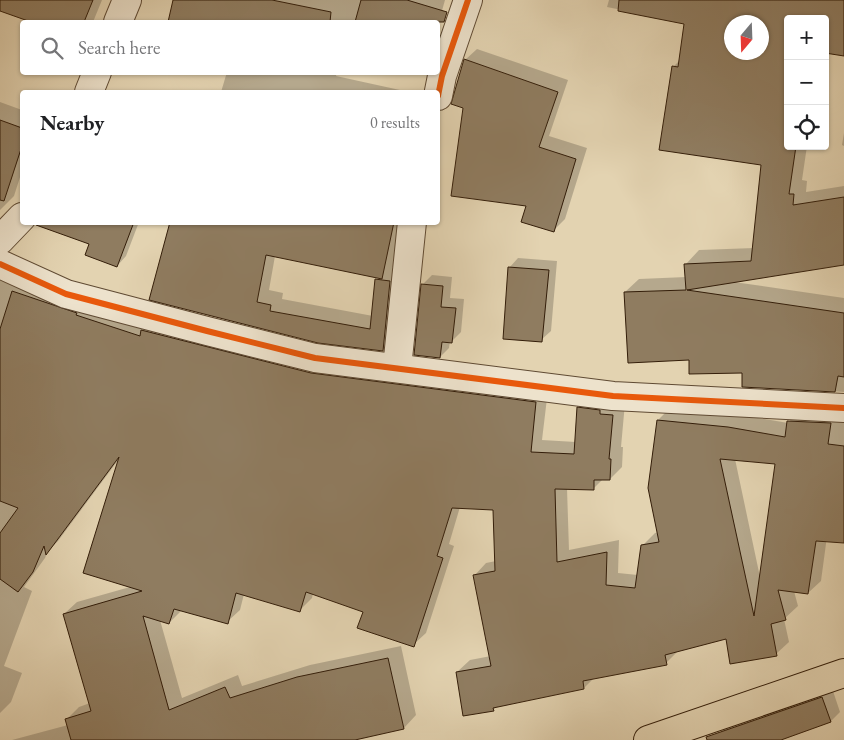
<!DOCTYPE html>
<meta charset="utf-8">
<style>
:root{--surface:#fff;--page:#f6f6f6;--text:#202124;--muted:#757577;--line:#e0e0e0}
body{margin:0;font-family:"EB Garamond",serif;background:var(--page);color:var(--text)}
.controls{position:absolute;right:15px;top:15px;display:grid;overflow:hidden;border-radius:5px;box-shadow:0 1px 4px #0004}
.controls button{width:45px;height:45px;display:grid;place-items:center;padding:0;border:0;border-bottom:1px solid var(--line);background:var(--surface);color:var(--text);font:25px sans-serif}
.compass{position:absolute;left:724px;top:15px;width:45px;height:45px;border-radius:50%;background:var(--surface);box-shadow:0 1px 4px #0004;rotate:199deg}
.list{margin:0;padding:0;list-style:none}
h2{display:flex;justify-content:space-between;align-items:center;height:65px;margin:0;padding:0 20px;font-size:21px}
h2 small{font-size:16px;font-weight:400;color:var(--muted)}
.icon{flex:none;width:28px;height:28px;fill:none;stroke:currentColor;stroke-width:2;stroke-linecap:round;stroke-linejoin:round}
.map{position:relative;flex:none;width:844px;height:740px;overflow:hidden}
.search{position:absolute;background:var(--surface);box-shadow:0 1px 4px #0004;left:20px;top:20px;width:420px;height:55px;display:flex;align-items:center;gap:12px;box-sizing:border-box;padding:0 18px;border-radius:5px;color:var(--muted);font-size:19px}
.panel{position:absolute;background:var(--surface);box-shadow:0 1px 4px #0004;left:20px;top:90px;width:420px;height:135px;border-radius:5px}
.map>svg:first-child{display:block}
.shadow{fill:#0003;fill-rule:evenodd}
.building{fill:#8f7c60;stroke:#331d09;fill-rule:evenodd}
.lines{fill:none;stroke-linecap:round;stroke-linejoin:round}
.street-casing{stroke:#5f4a33;stroke-width:30}
.highway-casing{stroke:#331d09;stroke-width:30}
.street{stroke:#ede2cc;stroke-width:28}
.highway{stroke:#e3d3b1;stroke-width:28}
.cycleway-casing{stroke:#ede2cc;stroke-width:9}
.cycleway{stroke:#e8590c;stroke-width:6}
</style>
<div class="map">
<svg width="844" height="740" viewBox="0 0 844 740">
<rect width="100%" height="100%" fill="#e3d3b1"/>
<filter id="stains"><feTurbulence type="fractalNoise" baseFrequency=".004" numOctaves="4"/><feColorMatrix values="0 0 0 0 .2 0 0 0 0 .09 0 0 0 0 .02 0 0 0 .5 -.17"/></filter>
<radialGradient id="worn" r=".72"><stop offset=".6" stop-color="#630" stop-opacity="0"/><stop offset="1" stop-color="#630" stop-opacity=".3"/></radialGradient>
<path class="shadow" d="M 0,0 L 102,0 L 93,22 L 34,22 L 0,9 Z
M 174,0 L 445,0 L 438,25 L 438,22 L 169,22 Z
M 609,0 L 844,0 L 844,55 L 825,19 L 788,19 L 788,146 L 807,146 L 802,180 L 807,181 L 806,192 L 844,186 L 844,263 L 734,282 L 844,298 L 844,392 L 791,388 L 743,371 L 690,359 L 625,292 L 639,279 L 686,277 L 686,264 L 699,250 L 754,248 L 763,164 L 673,67 L 680,60 L 686,23 L 607,7 ZM 732,22 L 762,22 L 762,52 L 732,52 Z
M 477,49 L 568,80 L 549,136 L 587,148 L 565,219 L 553,231 L 528,205 L 464,107 L 465,60 Z
M 227,72 L 337,72 L 336,76 L 409,92 L 221,92 Z
M 0,102 L 22,110 L 22,171 L 14,196 L 0,210 Z
M 844,133 L 844,146 L 842,145 Z
M 47,222 L 139,222 L 126,256 L 117,266 L 91,244 Z
M 171,222 L 403,222 L 394,266 L 392,268 L 401,269 L 394,338 L 383,350 L 151,299 ZM 275,256 L 379,278 L 377,280 L 373,316 L 282,299 L 283,293 L 269,290 Z
M 518,258 L 557,261 L 551,331 L 541,340 L 509,268 Z
M 0,271 L 89,301 L 548,390 L 542,440 L 576,442 L 578,408 L 590,395 L 625,403 L 621,447 L 623,447 L 622,467 L 610,479 L 603,479 L 593,489 L 567,488 L 569,550 L 619,540 L 618,573 L 638,575 L 642,546 L 655,533 L 659,532 L 658,420 L 670,408 L 741,415 L 788,423 L 801,409 L 844,411 L 844,542 L 835,477 L 821,581 L 808,593 L 794,591 L 798,606 L 784,619 L 789,642 L 776,654 L 727,637 L 678,651 L 666,663 L 594,678 L 584,688 L 497,706 L 493,710 L 457,672 L 470,660 L 491,656 L 474,576 L 486,563 L 496,561 L 494,509 L 460,507 L 449,544 L 454,546 L 426,633 L 413,645 L 364,611 L 313,593 L 312,598 L 299,611 L 244,594 L 240,610 L 227,622 L 182,610 L 169,623 L 160,620 L 182,698 L 238,675 L 242,686 L 310,665 L 401,646 L 416,715 L 404,728 L 349,740 L 12,740 L 68,725 L 66,720 L 79,707 L 90,703 L 64,614 L 77,602 L 130,587 L 119,459 L 58,541 L 48,551 L 45,558 L 24,587 L 32,591 L 4,666 L 22,673 L 11,702 L 0,713 ZM 735,459 L 777,463 L 760,577 Z
M 432,275 L 452,277 L 450,298 L 464,299 L 461,332 L 452,341 L 450,341 L 449,348 L 440,357 L 423,284 Z
M 832,688 L 840,712 L 831,721 L 777,740 L 723,740 L 720,733 L 729,723 Z"/>
<path class="building" d="M 0,0 L 93,0 L 84,22 L 31,22 L 0,11 Z
M 173,0 L 272,0 L 331,12 L 330,22 L 168,22 Z
M 361,0 L 407,0 L 447,12 L 444,22 L 355,22 Z
M 619,0 L 844,0 L 844,56 L 825,53 L 825,19 L 788,19 L 788,146 L 796,146 L 789,194 L 794,194 L 793,205 L 844,197 L 844,265 L 687,290 L 844,313 L 844,377 L 838,376 L 835,392 L 742,387 L 742,373 L 689,374 L 689,360 L 628,363 L 624,292 L 686,290 L 684,264 L 751,261 L 761,165 L 659,150 L 672,66 L 678,67 L 684,24 L 618,11 ZM 732,22 L 762,22 L 762,52 L 732,52 Z
M 464,59 L 558,92 L 539,147 L 576,159 L 554,232 L 521,222 L 526,206 L 451,196 L 463,108 L 451,104 Z
M 0,120 L 22,128 L 22,146 L 4,201 L 0,200 Z
M 37,222 L 134,222 L 117,267 L 85,255 L 89,244 L 36,225 Z
M 170,222 L 394,222 L 382,279 L 266,255 L 257,302 L 271,305 L 270,311 L 370,329 L 375,279 L 390,281 L 383,351 L 318,343 L 149,300 Z
M 508,267 L 549,270 L 542,342 L 503,339 Z
M 421,284 L 443,286 L 441,307 L 456,308 L 452,343 L 442,342 L 440,358 L 414,355 Z
M 12,291 L 77,313 L 76,315 L 140,336 L 141,330 L 311,373 L 536,402 L 531,452 L 574,454 L 577,407 L 600,410 L 600,414 L 613,415 L 609,459 L 611,459 L 610,480 L 594,480 L 594,490 L 555,489 L 557,562 L 607,552 L 606,585 L 635,588 L 641,545 L 659,542 L 648,488 L 657,420 L 728,427 L 785,437 L 787,421 L 831,423 L 828,444 L 844,446 L 844,543 L 816,541 L 808,594 L 778,590 L 786,620 L 771,624 L 777,656 L 730,664 L 726,639 L 665,655 L 667,665 L 583,681 L 584,689 L 493,708 L 494,711 L 463,716 L 456,672 L 491,666 L 473,575 L 495,571 L 493,510 L 452,508 L 437,556 L 443,558 L 414,647 L 357,628 L 363,612 L 306,592 L 300,612 L 236,593 L 228,624 L 174,609 L 169,624 L 143,616 L 169,710 L 225,687 L 230,698 L 297,677 L 388,658 L 404,729 L 355,740 L 71,740 L 65,719 L 91,711 L 63,614 L 142,591 L 83,573 L 119,457 L 46,555 L 44,546 L 33,572 L 18,592 L 0,579 L 0,533 L 18,508 L 0,501 L 0,329 ZM 720,459 L 775,464 L 754,616 Z
M 822,697 L 831,722 L 781,740 L 707,740 L 706,737 Z"/>
<g class="lines">
<g class="street-casing">
<path id="street" d="M 118,22 L 127,0
M 89,92 L 97,72
M 438,96 L 442,76 L 468,0
M 0,240 L 22,217
M 0,264 L 66,294 L 207,331 L 315,358 L 613,396 L 844,408
M 397,368 L 412,222"/>
</g>
<g class="highway-casing">
<path id="highway" d="M 648,740 L 844,673"/>
</g>
<use href="#street" class="street"/>
<use href="#highway" class="highway"/>
<g class="cycleway-casing">
<path id="cycleway" d="M 438,96 L 442,76 L 468,0
M 0,264 L 66,294 L 207,331 L 315,358 L 613,396 L 844,408"/>
</g>
<use href="#cycleway" class="cycleway"/>
</g>
<rect width="100%" height="100%" filter="url(#stains)"/>
<rect width="100%" height="100%" fill="url(#worn)"/>
</svg>
<div class="controls">
<button>+</button>
<button>−</button>
<button><svg class="icon" aria-label="locate" viewBox="0 0 24 24"><circle cx="12" cy="12" r="6"/><path d="M12 2v4M12 18v4M2 12h4M18 12h4"/></svg></button>
</div>
<svg class="compass" viewBox="-18 -18 36 36"><path d="M0-13l5 13h-10z" fill="#e53935"/><path d="M0 13l5-13h-10z" fill="#757577"/></svg>
<div class="search"><svg class="icon" aria-label="search" viewBox="0 0 24 24"><circle cx="10" cy="10" r="6"/><path d="M15 15l6 6"/></svg>Search here</div>
<section class="panel">
<h2>Nearby<small>0 results</small></h2>
<ul class="list">
</ul>
</section>
</div>
